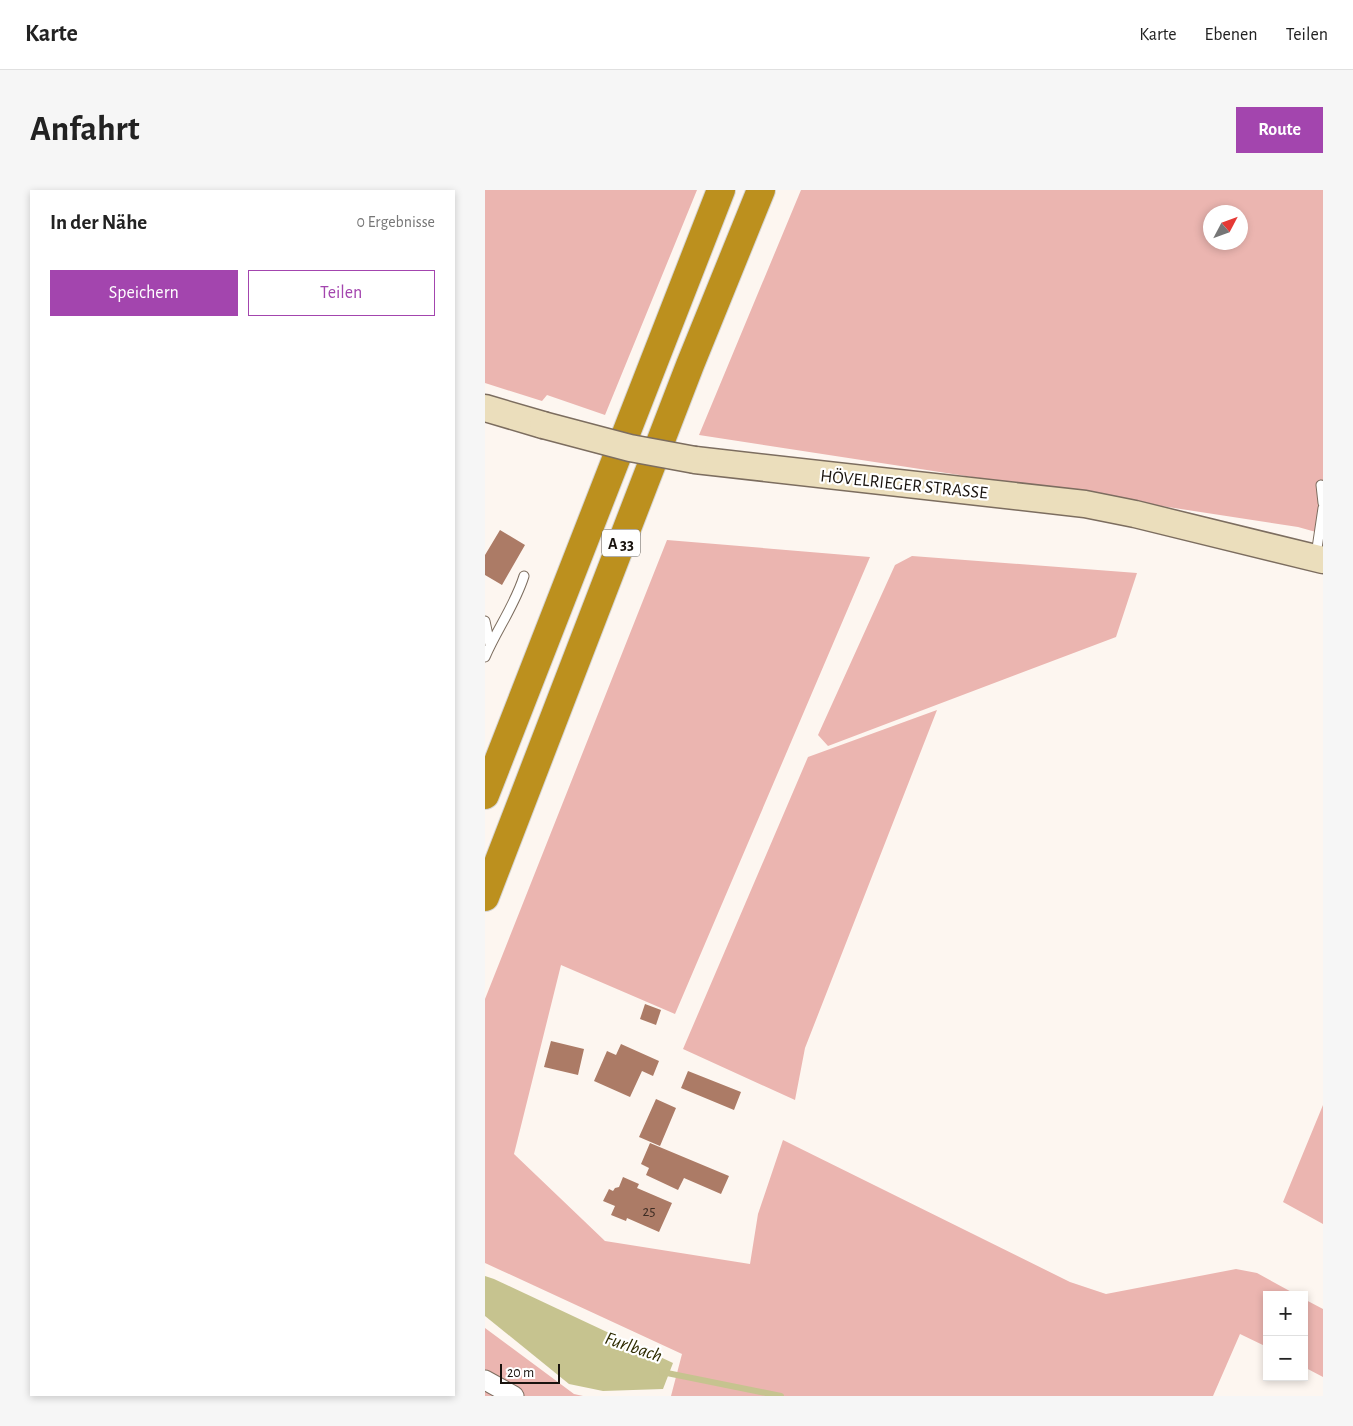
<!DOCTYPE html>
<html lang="de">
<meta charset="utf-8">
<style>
:root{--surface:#fff;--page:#f6f6f6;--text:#222;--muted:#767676;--line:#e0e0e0;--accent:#a345ae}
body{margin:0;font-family:"Alegreya Sans",sans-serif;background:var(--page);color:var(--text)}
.controls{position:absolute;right:15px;bottom:15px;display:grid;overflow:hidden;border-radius:0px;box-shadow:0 2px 8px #0003}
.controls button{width:45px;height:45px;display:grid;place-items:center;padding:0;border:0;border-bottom:1px solid var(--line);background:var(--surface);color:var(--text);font:25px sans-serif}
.compass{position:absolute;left:718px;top:15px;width:45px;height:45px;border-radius:50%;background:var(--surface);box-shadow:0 2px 8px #0003;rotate:49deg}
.scale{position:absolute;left:15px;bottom:12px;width:60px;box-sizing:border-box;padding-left:5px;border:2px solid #19130e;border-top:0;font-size:14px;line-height:18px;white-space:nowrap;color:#19130e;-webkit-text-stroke:4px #fff;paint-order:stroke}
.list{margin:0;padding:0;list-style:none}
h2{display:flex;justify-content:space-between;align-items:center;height:65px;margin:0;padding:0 20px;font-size:21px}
h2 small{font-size:16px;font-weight:400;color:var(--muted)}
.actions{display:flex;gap:10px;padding:15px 20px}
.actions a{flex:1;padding:11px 0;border:1px solid var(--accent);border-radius:0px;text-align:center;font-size:18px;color:var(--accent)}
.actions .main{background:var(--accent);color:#fff}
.map{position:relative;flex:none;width:838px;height:1206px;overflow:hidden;border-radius:0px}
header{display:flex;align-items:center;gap:30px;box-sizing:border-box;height:70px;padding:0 25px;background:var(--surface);border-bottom:1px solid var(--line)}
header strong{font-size:24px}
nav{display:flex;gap:28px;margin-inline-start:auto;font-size:18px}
.intro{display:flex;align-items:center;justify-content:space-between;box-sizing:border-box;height:120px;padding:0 30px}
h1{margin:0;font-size:35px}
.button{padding:12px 22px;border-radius:0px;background:var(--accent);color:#fff;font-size:18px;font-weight:700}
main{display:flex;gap:30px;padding:0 30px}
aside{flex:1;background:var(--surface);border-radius:0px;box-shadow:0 2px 8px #0003}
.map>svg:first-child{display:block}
.green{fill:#ebb5b0;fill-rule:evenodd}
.water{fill:#c6c38f}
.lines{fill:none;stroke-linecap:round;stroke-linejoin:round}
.stream{stroke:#c6c38f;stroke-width:6}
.building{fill:#ac7b66}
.service-casing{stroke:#7c6d5f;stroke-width:11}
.minor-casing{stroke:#7c6d5f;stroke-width:21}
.secondary-casing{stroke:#7c6d5f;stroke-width:29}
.motorway-casing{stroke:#d6d5d4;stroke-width:30}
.service{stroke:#fff;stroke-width:9}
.minor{stroke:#fff;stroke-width:19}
.secondary{stroke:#ebdebc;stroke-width:26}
.motorway{stroke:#bc901e;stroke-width:28}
.secondary-bridge-casing{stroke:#7c6d5f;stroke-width:29;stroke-linecap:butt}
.secondary-bridge{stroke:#ebdebc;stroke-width:26}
.labels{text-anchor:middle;stroke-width:4.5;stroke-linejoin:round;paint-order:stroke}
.number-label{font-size:15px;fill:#3e2d24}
.shield{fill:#fff;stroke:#5e5a56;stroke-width:1}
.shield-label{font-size:16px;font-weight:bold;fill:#19130e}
.street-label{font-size:18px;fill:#19130e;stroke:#fff}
.water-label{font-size:19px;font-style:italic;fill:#2e2b01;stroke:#fff}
</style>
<header>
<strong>Karte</strong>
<nav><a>Karte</a><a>Ebenen</a><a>Teilen</a></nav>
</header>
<div class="intro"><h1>Anfahrt</h1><a class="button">Route</a></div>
<main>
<aside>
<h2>In der Nähe<small>0 Ergebnisse</small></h2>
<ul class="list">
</ul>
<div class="actions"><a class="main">Speichern</a><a>Teilen</a></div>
</aside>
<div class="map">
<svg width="838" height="1206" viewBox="0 0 838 1206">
<rect width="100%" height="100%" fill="#fdf6f0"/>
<path class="green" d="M 0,0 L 212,0 L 120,225 L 62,205 L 57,211 L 0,193 Z
M 316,0 L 838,0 L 838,344 L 813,337 L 214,245 ZM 726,22 L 756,22 L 756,52 L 726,52 Z
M 182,350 L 385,367 L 190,824 L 76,775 L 29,964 L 120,1051 L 265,1074 L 273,1024 L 298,950 L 585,1092 L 621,1104 L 751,1079 L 772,1083 L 812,1105 L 782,1105 L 782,1157 L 755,1144 L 728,1206 L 186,1206 L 197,1164 L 0,1073 L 0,809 Z
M 427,366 L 652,383 L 631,447 L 343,556 L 333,545 L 410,375 Z
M 452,520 L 320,858 L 310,910 L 198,859 L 323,567 Z
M 838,915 L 838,1034 L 798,1012 Z
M 819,1109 L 838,1119 L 838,1187 L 819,1177 Z
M 0,1138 L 89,1204 L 98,1206 L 0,1206 Z"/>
<path class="water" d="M 0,1086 L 9,1089 L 188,1173 L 178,1199 L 118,1201 L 84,1194 L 0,1126 Z"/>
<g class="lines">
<path class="stream" d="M 177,1182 L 296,1206"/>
</g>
<path class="building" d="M 15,340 L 40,355 L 17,395 L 0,385 L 0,365 Z
M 160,814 L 176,820 L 171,835 L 155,829 Z
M 66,851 L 99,859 L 93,885 L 59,877 Z
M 136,854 L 174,871 L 168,886 L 157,881 L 145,907 L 109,891 L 122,861 L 131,865 Z
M 203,881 L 256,902 L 249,920 L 196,898 Z
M 171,909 L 191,918 L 175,956 L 154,947 Z
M 165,953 L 244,986 L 236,1004 L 199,988 L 193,1000 L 161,985 L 164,978 L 156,974 Z
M 138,987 L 154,994 L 152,998 L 187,1013 L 174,1042 L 142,1028 L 141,1031 L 126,1025 L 130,1016 L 118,1011 L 124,999 L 128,1001 L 130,998 L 134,997 Z"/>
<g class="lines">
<g class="service-casing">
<path id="service" d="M 836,295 L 838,313
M 831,365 L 838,318
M 0,431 L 5,455
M 0,467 C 12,439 30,415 39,386"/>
</g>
<g class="minor-casing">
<path id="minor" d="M 0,1190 L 29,1206"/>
</g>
<g class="secondary-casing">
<path id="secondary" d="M 0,218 L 58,235
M 210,270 L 600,314 L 650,324 L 838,370"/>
</g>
<g class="motorway-casing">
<path id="motorway" d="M 0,605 L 236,0
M 0,707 L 205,175 L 276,0"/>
</g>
<use href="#service" class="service"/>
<use href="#minor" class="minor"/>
<use href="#secondary" class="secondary"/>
<use href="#motorway" class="motorway"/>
<g class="secondary-bridge-casing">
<path id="secondary-bridge" d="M 58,235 L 145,258 L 210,270"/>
</g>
<use href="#secondary-bridge" class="secondary-bridge"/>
</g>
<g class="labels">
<g class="number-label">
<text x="164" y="1026">25</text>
</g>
<rect class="shield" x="117" y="339.5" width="38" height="27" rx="4"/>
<g class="shield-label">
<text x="136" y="359">A 33</text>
</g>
<g class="street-label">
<text transform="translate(419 294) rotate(6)" y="6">HÖVELRIEGER STRASSE</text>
</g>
<g class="water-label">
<text transform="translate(149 1156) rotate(19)" y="7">Furlbach</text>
</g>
</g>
</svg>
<div class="controls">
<button>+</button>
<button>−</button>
</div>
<svg class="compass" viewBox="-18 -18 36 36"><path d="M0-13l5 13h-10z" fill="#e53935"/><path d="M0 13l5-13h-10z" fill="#767676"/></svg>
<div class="scale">20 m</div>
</div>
</main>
